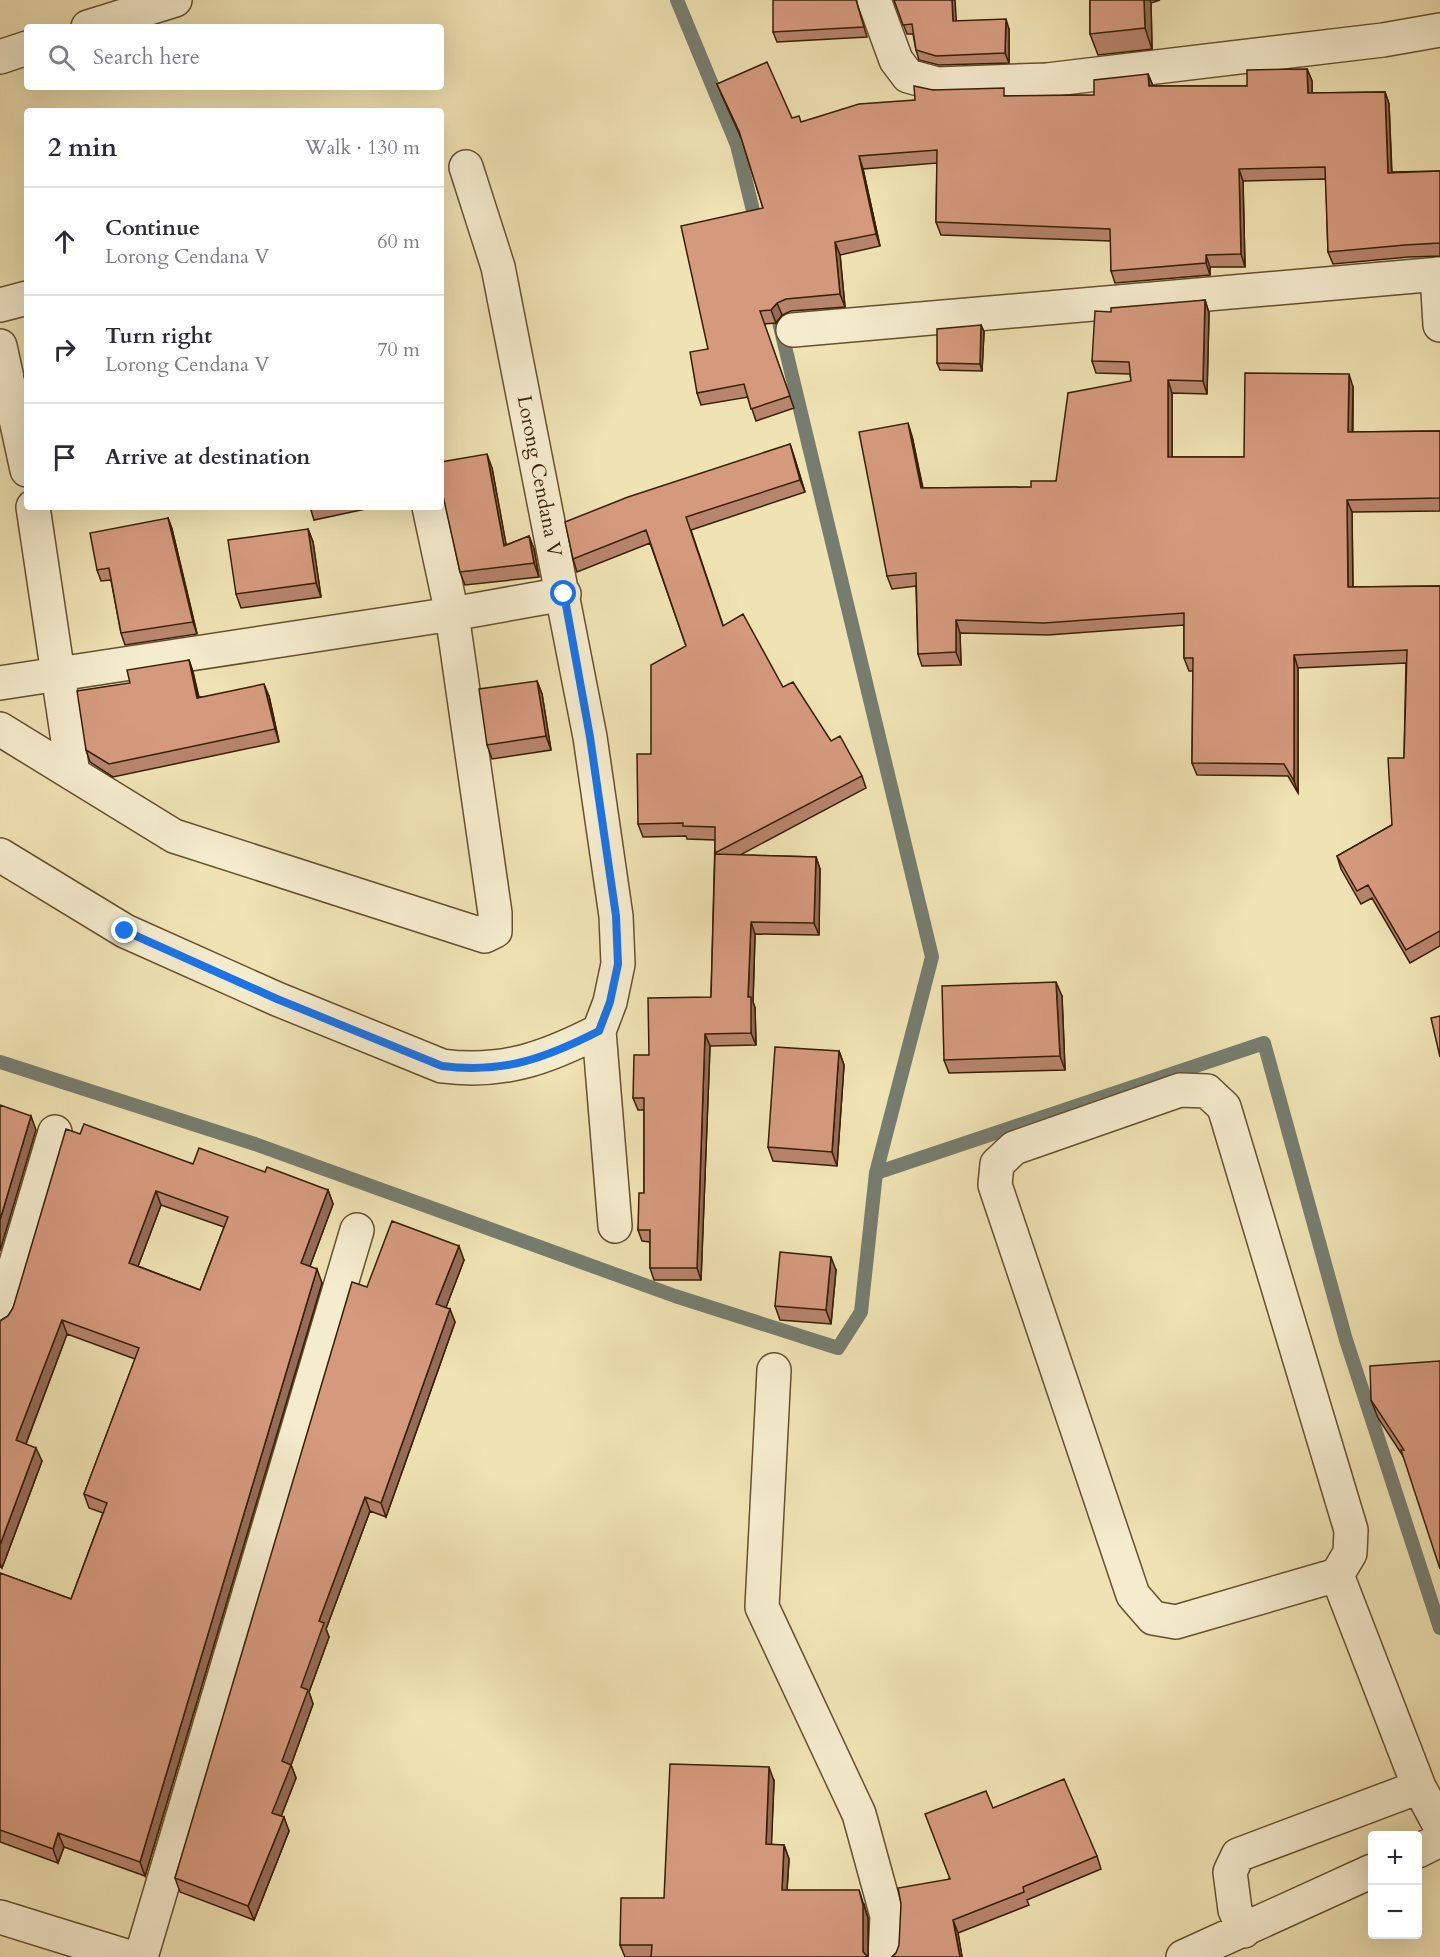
<!DOCTYPE html>
<meta charset="utf-8">
<style>
:root{--surface:#fff;--page:#f7f7f7;--text:#2b2b33;--muted:#7c7c81;--line:#e1e1e2}
body{margin:0;font-family:Cardo,serif;background:var(--page);color:var(--text)}
.controls{position:absolute;right:18px;bottom:18px;display:grid;overflow:hidden;border-radius:6px;box-shadow:0 6px 24px #0002}
.controls button{width:54px;height:54px;display:grid;place-items:center;padding:0;border:0;border-bottom:2px solid var(--line);background:var(--surface);color:var(--text);font:30px sans-serif}
.stop{position:absolute;width:18px;height:18px;margin:-14px;border:4px solid #1a73e8;border-radius:50%;background:#fff}
.stop.end{background:#1a73e8;border-color:#fff;box-shadow:0 2px 6px #0008}
.list{margin:0;padding:0;list-style:none}
h2{display:flex;justify-content:space-between;align-items:center;height:78px;margin:0;padding:0 24px;font-size:26px}
h2 small{font-size:20px;font-weight:400;color:var(--muted)}
.list li{display:grid;grid-template-columns:39px 1fr auto;gap:18px;align-items:center;box-sizing:border-box;height:108px;padding:0 24px;border-top:2px solid var(--line)}
.list b{display:block;font-size:22px;white-space:nowrap}
.list p{margin:0;font-size:20px;white-space:nowrap;color:var(--muted)}
.list em{font-size:20px;font-style:normal;color:var(--muted)}
.icon{flex:none;width:33px;height:33px;fill:none;stroke:currentColor;stroke-width:2;stroke-linecap:round;stroke-linejoin:round}
.map{position:relative;flex:none;width:1440px;height:1957px;overflow:hidden}
.search{position:absolute;background:var(--surface);box-shadow:0 6px 24px #0002;left:24px;top:24px;width:420px;height:66px;display:flex;align-items:center;gap:15px;box-sizing:border-box;padding:0 21px;border-radius:6px;color:var(--muted);font-size:22px}
.panel{position:absolute;background:var(--surface);box-shadow:0 6px 24px #0002;left:24px;top:108px;width:420px;height:402px;border-radius:6px}
.map>svg:first-child{display:block}
.lines{fill:none;stroke-linecap:round;stroke-linejoin:round}
.stream{stroke:#767d6f;stroke-width:14}
.minor-casing{stroke:#66502e;stroke-width:36}
.minor{stroke:#f5ecce;stroke-width:33}
.wall{fill:#b7846c;stroke:#391f02;stroke-width:1.5;fill-rule:evenodd}
.shaded-wall{fill:#956c58;stroke:#391f02;stroke-width:1.5}
.building{fill:#d59a7e;stroke:#391f02;stroke-width:1.5;fill-rule:evenodd}
.route{stroke:#1a73e8;stroke-width:8}
.labels{text-anchor:middle;stroke-width:4.5;stroke-linejoin:round;paint-order:stroke}
.street-label{font-size:20px;fill:#391f02;stroke:#f5ecce}
</style>
<div class="map">
<svg width="1440" height="1957" viewBox="0 0 1440 1957">
<rect width="100%" height="100%" fill="#efe2b3"/>
<filter id="stains"><feTurbulence type="fractalNoise" baseFrequency=".00333" numOctaves="4"/><feColorMatrix values="0 0 0 0 .2 0 0 0 0 .09 0 0 0 0 .02 0 0 0 .5 -.17"/></filter>
<radialGradient id="worn" r=".72"><stop offset=".6" stop-color="#630" stop-opacity="0"/><stop offset="1" stop-color="#630" stop-opacity=".3"/></radialGradient>
<g class="lines">
<path class="stream" d="M 677,0 L 737,145 L 757,227
M 0,1062 L 255,1144 L 675,1296 L 838,1348 L 861,1312 L 876,1173 L 932,957 L 774,301
M 876,1173 L 1264,1043 L 1346,1340 L 1440,1628"/>
<g class="minor-casing">
<path id="minor" d="M 874,0 L 896,60 L 908,76 L 937,84 L 1047,80 L 1383,40 L 1440,30
M 88,27 L 175,0
M 0,57 L 27,48
M 1437,274 L 1440,325
M 0,305 L 27,298
M 793,330 L 1440,274
M 0,346 L 27,470
M 33,507 L 73,774
M 0,683 L 452,614 L 564,594
M 0,729 L 174,836 L 485,936 L 495,931 L 495,913 L 452,614 L 429,507
M 0,855 L 125,931 L 277,999 L 442,1066 C 503,1074 546,1058 599,1031 L 610,1002 L 618,964 L 616,916 L 590,737 L 498,267 L 466,167
M 599,1031 L 615,1226
M 0,1317 L 55,1132
M 774,1370 L 762,1607 L 859,1814 L 887,1916 L 885,1957
M 1419,1787 L 1440,1826
M 1418,1851 L 1440,1840
M 0,1917 L 129,1957
M 1244,1931 L 1235,1910 L 1230,1872 L 1238,1855 L 1419,1787 L 1337,1575 L 1350,1553 L 1351,1530 L 1224,1107 L 1207,1091 L 1180,1090 L 1014,1148 L 997,1164 L 995,1185 L 1133,1595 L 1153,1618 L 1176,1622 L 1337,1575
M 141,1957 L 357,1230
M 1183,1957 L 1372,1871"/>
</g>
<use href="#minor" class="minor"/>
</g>
<path class="wall" d="M 856,0 L 867,37 L 777,42 L 773,32 Z
M 894,0 L 956,21 L 1009,29 L 1009,63 L 939,65 L 919,60 L 916,50 L 913,34 L 907,34 Z
M 1090,0 L 1160,0 L 1151,3 L 1152,49 L 1098,55 L 1090,34 Z
M 1307,69 L 1312,81 L 1312,93 L 1385,92 L 1389,104 L 1392,172 L 1440,171 L 1440,256 L 1409,257 L 1333,264 L 1328,252 L 1326,179 L 1243,181 L 1245,267 L 1210,267 L 1210,275 L 1115,283 L 1111,271 L 1111,241 L 941,235 L 936,222 L 937,163 L 863,169 L 880,246 L 840,255 L 845,307 L 791,311 L 782,315 L 776,323 L 764,324 L 794,408 L 756,421 L 748,397 L 701,405 L 697,393 L 708,349 L 763,208 L 742,140 L 722,96 L 717,84 L 801,122 L 915,100 L 933,90 L 1007,96 L 1094,95 L 1148,74 L 1153,86 L 1247,86 Z
M 1205,300 L 1209,313 L 1207,394 L 1172,393 L 1172,457 L 1244,457 L 1353,387 L 1353,432 L 1440,431 L 1440,511 L 1352,512 L 1353,587 L 1440,586 L 1440,946 L 1410,963 L 1372,898 L 1361,904 L 1341,869 L 1337,856 L 1392,825 L 1404,758 L 1406,663 L 1298,668 L 1298,793 L 1288,776 L 1197,775 L 1192,763 L 1193,671 L 1189,671 L 1184,658 L 1184,625 L 1048,635 L 960,633 L 961,665 L 922,666 L 918,654 L 916,586 L 892,589 L 887,576 L 912,436 L 923,488 L 1031,487 L 1056,481 L 1131,381 L 1130,374 L 1096,373 L 1092,361 L 1111,312 Z
M 981,325 L 984,332 L 982,371 L 940,370 L 937,363 Z
M 790,444 L 805,492 L 691,530 L 723,625 L 783,687 L 862,776 L 866,788 L 740,855 L 816,857 L 820,869 L 819,935 L 755,934 L 753,1002 L 755,1008 L 756,1045 L 710,1046 L 701,1280 L 654,1280 L 650,1268 L 650,1242 L 642,1241 L 638,1230 L 644,1193 L 644,1110 L 638,1110 L 633,1098 L 649,1055 L 711,997 L 715,840 L 687,839 L 686,836 L 643,837 L 638,824 L 651,754 L 686,646 L 650,543 L 577,572 L 573,559 Z
M 441,462 L 492,468 L 506,545 L 529,536 L 534,549 L 539,577 L 465,585 L 460,572 L 444,497 L 441,493 Z
M 310,507 L 375,507 L 314,520 Z
M 168,518 L 172,529 L 197,634 L 125,645 L 121,633 L 111,580 L 101,581 L 97,570 Z
M 308,529 L 313,542 L 321,597 L 241,608 L 236,594 Z
M 189,660 L 193,672 L 199,697 L 269,696 L 279,742 L 113,777 L 90,762 L 86,750 L 130,683 Z
M 537,681 L 542,694 L 551,750 L 492,759 L 487,745 Z
M 1062,996 L 1065,1070 L 949,1073 L 944,1060 Z
M 839,1051 L 844,1065 L 837,1166 L 773,1161 L 768,1147 Z
M 80,1134 L 193,1164 L 265,1172 L 328,1190 L 333,1204 L 310,1266 L 322,1283 L 145,1876 L 64,1847 L 58,1863 L 0,1842 L 0,1573 L 71,1599 L 103,1513 L 89,1508 L 84,1494 L 135,1359 L 67,1334 L 26,1444 L 42,1461 L 2,1568 L 0,1567 L 0,1321 L 8,1316 L 13,1308 ZM 161,1205 L 224,1227 L 200,1290 L 138,1266 Z
M 464,1260 L 446,1307 L 455,1322 L 386,1517 L 370,1511 L 326,1629 L 329,1637 L 309,1692 L 313,1704 L 291,1765 L 296,1778 L 281,1816 L 289,1831 L 254,1920 L 180,1892 L 175,1878 L 367,1287 Z
M 836,1270 L 831,1324 L 780,1320 L 775,1306 Z
M 1440,1361 L 1403,1456 L 1378,1418 L 1371,1400 Z
M 774,1781 L 771,1845 L 784,1845 L 789,1859 L 787,1890 L 864,1904 L 868,1918 L 868,1957 L 625,1957 L 620,1945 Z
M 993,1808 L 1097,1856 L 1101,1869 L 1027,1900 L 1029,1905 L 958,1933 L 962,1957 L 892,1957 L 896,1953 L 949,1879 Z"/>
<path class="shaded-wall" d="M 952,0 L 955,0 L 957,31 L 953,21 Z
M 1144,0 L 1150,0 L 1151,3 L 1152,49 L 1145,28 Z
M 1006,19 L 1009,29 L 1009,63 L 1005,53 Z
M 1307,69 L 1312,81 L 1312,106 L 1308,93 Z
M 1148,74 L 1153,86 L 1149,86 Z
M 1385,92 L 1389,104 L 1392,185 L 1388,173 Z
M 859,156 L 863,169 L 880,246 L 876,234 Z
M 1239,169 L 1243,181 L 1245,267 L 1241,254 Z
M 835,242 L 840,255 L 845,307 L 840,294 Z
M 1206,255 L 1210,267 L 1210,275 L 1206,263 Z
M 1205,300 L 1209,313 L 1207,394 L 1203,381 Z
M 777,303 L 782,315 L 776,323 L 771,310 Z
M 981,325 L 984,332 L 982,371 L 980,364 Z
M 1349,374 L 1353,387 L 1352,445 L 1348,432 Z
M 1168,380 L 1172,393 L 1172,470 L 1168,457 Z
M 908,423 L 912,436 L 925,501 L 921,488 Z
M 790,444 L 794,456 L 805,492 L 800,480 Z
M 487,454 L 492,468 L 509,560 L 504,546 Z
M 1347,500 L 1352,512 L 1353,600 L 1348,587 Z
M 168,518 L 172,529 L 197,634 L 193,622 Z
M 308,529 L 313,542 L 321,597 L 316,583 Z
M 529,536 L 534,549 L 539,577 L 534,563 Z
M 956,620 L 960,633 L 961,665 L 956,652 Z
M 1294,655 L 1298,668 L 1298,793 L 1294,781 Z
M 189,660 L 193,672 L 201,710 L 197,698 Z
M 537,681 L 542,694 L 551,750 L 546,736 Z
M 264,684 L 269,696 L 279,742 L 275,729 Z
M 816,857 L 820,869 L 819,935 L 814,923 Z
M 751,922 L 755,934 L 753,1002 L 755,1008 L 756,1045 L 751,1033 L 748,997 Z
M 1056,982 L 1062,996 L 1065,1070 L 1060,1056 Z
M 705,1034 L 710,1046 L 701,1280 L 697,1268 Z
M 839,1051 L 844,1065 L 837,1166 L 832,1152 Z
M 31,1116 L 36,1130 L 0,1251 L 0,1220 Z
M 328,1190 L 333,1204 L 306,1277 L 301,1263 Z
M 156,1191 L 161,1205 L 134,1277 L 129,1263 Z
M 459,1246 L 464,1260 L 442,1318 L 436,1304 Z
M 831,1257 L 836,1270 L 831,1324 L 826,1310 Z
M 317,1269 L 322,1283 L 145,1876 L 140,1862 Z
M 450,1309 L 455,1322 L 386,1517 L 381,1503 Z
M 62,1320 L 67,1334 L 22,1454 L 16,1440 Z
M 36,1448 L 42,1461 L 2,1568 L 0,1563 L 0,1545 Z
M 365,1497 L 370,1511 L 326,1629 L 329,1637 L 309,1692 L 313,1704 L 291,1765 L 296,1778 L 277,1827 L 272,1813 L 282,1761 L 301,1687 L 319,1621 Z
M 769,1767 L 774,1781 L 771,1858 L 766,1844 Z
M 284,1817 L 289,1831 L 254,1920 L 248,1906 Z
M 58,1833 L 64,1847 L 58,1863 L 53,1849 Z
M 784,1845 L 789,1859 L 786,1904 L 782,1890 Z
M 859,1890 L 868,1918 L 868,1957 L 863,1952 Z
M 953,1920 L 958,1933 L 962,1957 L 960,1957 Z"/>
<path class="building" d="M 773,0 L 856,0 L 864,27 L 773,32 Z
M 894,0 L 952,0 L 953,21 L 1006,19 L 1005,53 L 936,56 L 916,50 L 912,24 L 903,25 Z
M 1090,0 L 1144,0 L 1145,28 L 1090,34 Z
M 767,62 L 792,118 L 799,116 L 801,122 L 859,104 L 915,100 L 914,86 L 933,90 L 1004,88 L 1004,96 L 1094,95 L 1094,80 L 1148,74 L 1149,86 L 1247,86 L 1247,70 L 1307,69 L 1308,93 L 1385,92 L 1388,173 L 1440,171 L 1440,243 L 1405,245 L 1328,252 L 1325,167 L 1239,169 L 1241,254 L 1206,255 L 1206,263 L 1111,271 L 1110,229 L 936,222 L 937,150 L 859,156 L 876,234 L 835,242 L 840,294 L 786,299 L 777,303 L 771,310 L 760,311 L 790,396 L 751,409 L 744,384 L 697,393 L 690,352 L 708,349 L 681,226 L 763,208 L 739,131 L 717,84 Z
M 1205,300 L 1203,381 L 1168,380 L 1168,457 L 1244,457 L 1245,373 L 1349,374 L 1348,432 L 1440,431 L 1440,498 L 1347,500 L 1348,587 L 1440,586 L 1440,931 L 1406,950 L 1368,885 L 1357,891 L 1337,856 L 1392,825 L 1388,758 L 1404,758 L 1407,650 L 1294,655 L 1294,781 L 1284,764 L 1192,763 L 1193,658 L 1184,658 L 1184,613 L 1044,623 L 956,620 L 956,652 L 918,654 L 916,573 L 887,576 L 859,432 L 908,423 L 921,488 L 1031,487 L 1031,481 L 1056,481 L 1068,393 L 1131,381 L 1129,362 L 1092,361 L 1095,311 L 1111,312 L 1111,308 Z
M 981,325 L 980,364 L 937,363 L 937,329 Z
M 24,376 L 27,376 L 27,391 Z
M 790,444 L 800,480 L 686,517 L 723,626 L 743,614 L 783,687 L 793,682 L 831,741 L 840,736 L 862,776 L 715,853 L 715,827 L 683,826 L 683,823 L 638,824 L 637,754 L 651,754 L 651,665 L 686,646 L 646,530 L 573,559 L 565,522 L 628,497 Z
M 487,454 L 504,546 L 529,536 L 534,563 L 460,572 L 441,487 L 441,462 Z
M 168,518 L 193,622 L 121,633 L 109,568 L 97,570 L 90,533 Z
M 308,529 L 316,583 L 236,594 L 228,540 Z
M 189,660 L 197,698 L 264,684 L 275,729 L 109,764 L 86,750 L 77,691 L 130,683 L 127,670 Z
M 537,681 L 546,736 L 487,745 L 479,689 Z
M 715,854 L 816,857 L 814,923 L 751,922 L 748,997 L 751,997 L 751,1033 L 705,1034 L 697,1268 L 650,1268 L 650,1230 L 638,1230 L 639,1193 L 644,1193 L 644,1098 L 633,1098 L 634,1055 L 649,1055 L 648,998 L 711,997 Z
M 1056,982 L 1060,1056 L 944,1060 L 942,986 Z
M 1440,1016 L 1440,1057 L 1431,1018 Z
M 775,1047 L 839,1051 L 832,1152 L 768,1147 Z
M 0,1105 L 31,1116 L 0,1220 Z
M 84,1124 L 193,1164 L 199,1148 L 265,1172 L 267,1167 L 328,1190 L 301,1263 L 317,1269 L 140,1862 L 58,1833 L 53,1849 L 0,1830 L 0,1573 L 71,1599 L 107,1503 L 84,1494 L 139,1348 L 62,1320 L 16,1440 L 36,1448 L 0,1545 L 0,1321 L 8,1316 L 13,1308 L 66,1129 L 80,1134 ZM 156,1191 L 228,1217 L 200,1290 L 129,1263 Z
M 392,1221 L 459,1246 L 436,1304 L 450,1309 L 381,1503 L 365,1497 L 319,1621 L 324,1623 L 301,1687 L 308,1690 L 282,1761 L 291,1765 L 272,1813 L 284,1817 L 248,1906 L 175,1878 L 352,1282 L 367,1287 Z
M 780,1252 L 831,1257 L 826,1310 L 775,1306 Z
M 1440,1361 L 1440,1569 L 1401,1450 L 1404,1450 L 1371,1400 L 1370,1366 Z
M 670,1764 L 769,1767 L 766,1844 L 784,1845 L 782,1890 L 859,1890 L 863,1905 L 863,1952 L 868,1957 L 651,1957 L 652,1945 L 620,1945 L 621,1898 L 664,1898 Z
M 1064,1779 L 1097,1856 L 1023,1887 L 1024,1892 L 953,1920 L 960,1957 L 892,1957 L 896,1953 L 899,1945 L 901,1904 L 898,1888 L 950,1879 L 925,1814 L 986,1791 L 993,1808 Z"/>
<g class="lines">
<path class="route" d="M 125,931 L 277,999 L 442,1066 C 503,1074 546,1058 599,1031 L 610,1002 L 618,964 L 616,916 L 590,737 L 564,594"/>
</g>
<g class="labels">
<g class="street-label">
<text transform="translate(540 476) rotate(79)" y="7">Lorong Cendana V</text>
</g>
</g>
<rect width="100%" height="100%" filter="url(#stains)"/>
<rect width="100%" height="100%" fill="url(#worn)"/>
</svg>
<div class="controls">
<button>+</button>
<button>−</button>
</div>
<div class="stop" style="left:564px;top:594px"></div>
<div class="stop end" style="left:125px;top:931px"></div>
<div class="search"><svg class="icon" aria-label="search" viewBox="0 0 24 24"><circle cx="10" cy="10" r="6"/><path d="M15 15l6 6"/></svg>Search here</div>
<section class="panel">
<h2>2 min<small>Walk · 130 m</small></h2>
<ul class="list">
<li><svg class="icon" aria-label="ahead" viewBox="0 0 24 24"><path d="M12 20V5M6 11l6-6 6 6"/></svg><div><b>Continue</b><p>Lorong Cendana V</p></div><em>60 m</em></li>
<li><svg class="icon" aria-label="right" viewBox="0 0 24 24"><path d="M7 20v-9h11M14 6l5 5-5 5"/></svg><div><b>Turn right</b><p>Lorong Cendana V</p></div><em>70 m</em></li>
<li><svg class="icon" aria-label="arrive" viewBox="0 0 24 24"><path d="M6 21V4h12l-3 4 3 4H6"/></svg><div><b>Arrive at destination</b></div></li>
</ul>
</section>
</div>
